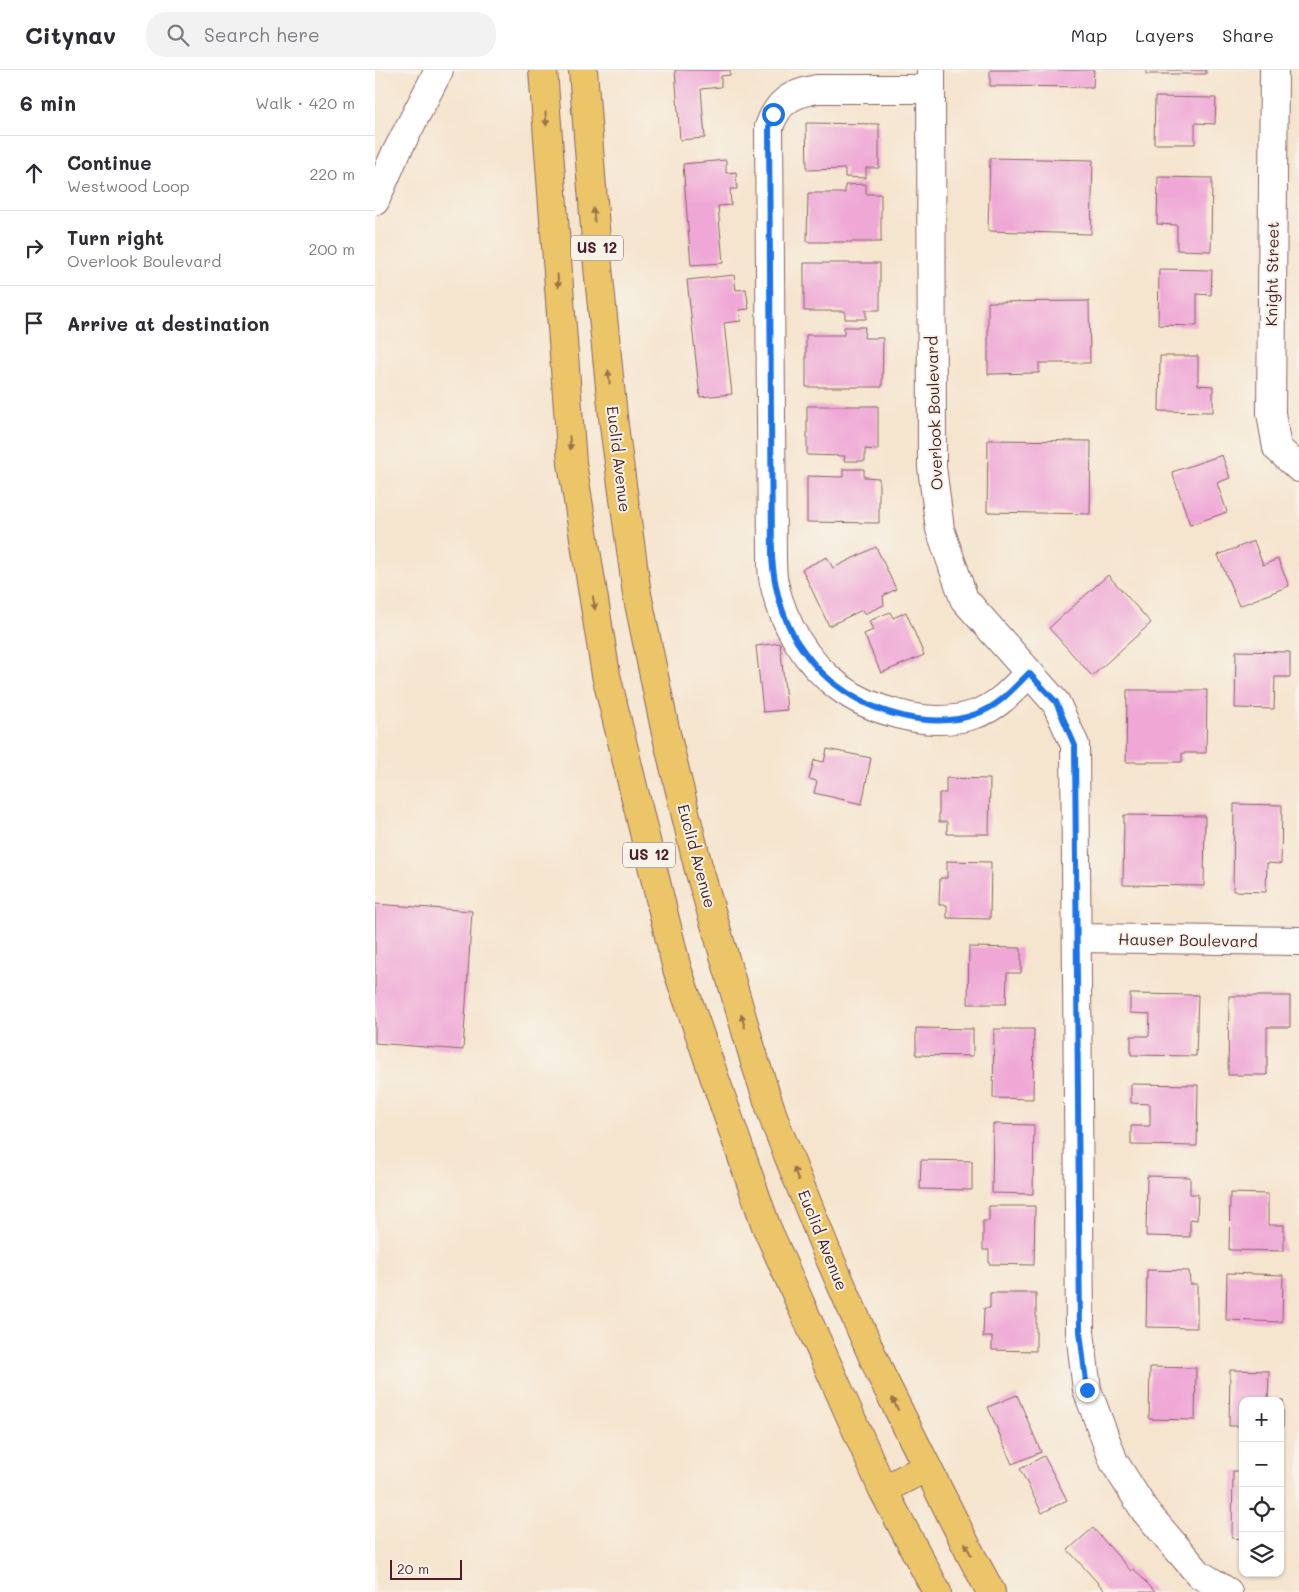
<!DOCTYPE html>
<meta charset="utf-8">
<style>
:root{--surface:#fff;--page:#f2f2f3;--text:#2b2b33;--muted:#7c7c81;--line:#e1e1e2}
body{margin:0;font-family:Mali,sans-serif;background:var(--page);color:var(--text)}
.controls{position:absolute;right:15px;bottom:15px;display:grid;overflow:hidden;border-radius:10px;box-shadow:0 1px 4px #0004}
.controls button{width:45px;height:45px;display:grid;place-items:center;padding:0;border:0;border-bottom:1px solid var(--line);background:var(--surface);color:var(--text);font:25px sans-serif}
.scale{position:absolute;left:15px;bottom:12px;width:72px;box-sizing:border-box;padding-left:5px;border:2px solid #4a1f2b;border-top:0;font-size:14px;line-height:18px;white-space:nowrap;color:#4a1f2b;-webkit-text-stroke:4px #f7f3e8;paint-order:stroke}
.stop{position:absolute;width:15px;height:15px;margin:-11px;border:4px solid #1a73e8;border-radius:50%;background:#fff}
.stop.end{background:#1a73e8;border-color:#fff;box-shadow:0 1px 5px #0008}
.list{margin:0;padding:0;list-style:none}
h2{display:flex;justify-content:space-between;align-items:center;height:65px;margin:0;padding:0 20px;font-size:21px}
h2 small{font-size:16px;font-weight:400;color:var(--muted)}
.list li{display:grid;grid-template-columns:32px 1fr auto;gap:15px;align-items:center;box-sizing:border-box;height:75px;padding:0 20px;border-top:1px solid var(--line)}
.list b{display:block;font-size:19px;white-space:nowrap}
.list p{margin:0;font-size:16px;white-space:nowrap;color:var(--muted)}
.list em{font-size:16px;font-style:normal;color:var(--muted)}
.icon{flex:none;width:28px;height:28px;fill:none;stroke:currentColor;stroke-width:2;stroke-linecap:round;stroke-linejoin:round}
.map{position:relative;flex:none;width:924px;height:1522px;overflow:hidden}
header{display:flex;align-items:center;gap:30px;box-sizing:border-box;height:70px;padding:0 25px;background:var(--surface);border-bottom:1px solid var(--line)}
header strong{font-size:24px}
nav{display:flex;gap:28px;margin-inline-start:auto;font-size:18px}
.search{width:350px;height:45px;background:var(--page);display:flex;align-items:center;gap:12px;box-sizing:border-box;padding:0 18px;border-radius:20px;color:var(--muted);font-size:19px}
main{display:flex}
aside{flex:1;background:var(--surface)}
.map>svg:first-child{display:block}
.building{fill:#efa8d6}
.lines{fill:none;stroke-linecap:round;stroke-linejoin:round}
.minor-casing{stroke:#866464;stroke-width:30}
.highway-casing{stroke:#866464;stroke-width:30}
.minor{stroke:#fff;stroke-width:28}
.highway{stroke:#ecc569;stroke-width:28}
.oneway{fill:#9b724a}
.route{stroke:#1a73e8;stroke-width:6}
.labels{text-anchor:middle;stroke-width:4;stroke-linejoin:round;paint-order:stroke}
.shield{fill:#f7f3e8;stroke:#7e5f64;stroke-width:1}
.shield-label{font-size:15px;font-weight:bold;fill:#4a1f2b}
.street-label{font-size:16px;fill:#4a1f2b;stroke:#f7f3e8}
</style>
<header>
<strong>Citynav</strong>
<div class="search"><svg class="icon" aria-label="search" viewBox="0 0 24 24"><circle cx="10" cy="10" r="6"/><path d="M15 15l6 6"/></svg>Search here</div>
<nav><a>Map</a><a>Layers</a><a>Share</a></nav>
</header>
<main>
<aside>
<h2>6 min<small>Walk · 420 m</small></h2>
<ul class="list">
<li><svg class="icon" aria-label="ahead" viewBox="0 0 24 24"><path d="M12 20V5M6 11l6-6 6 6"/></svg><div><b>Continue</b><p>Westwood Loop</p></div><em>220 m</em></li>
<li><svg class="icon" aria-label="right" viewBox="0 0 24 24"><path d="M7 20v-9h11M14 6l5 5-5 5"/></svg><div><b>Turn right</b><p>Overlook Boulevard</p></div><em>200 m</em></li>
<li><svg class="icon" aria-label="arrive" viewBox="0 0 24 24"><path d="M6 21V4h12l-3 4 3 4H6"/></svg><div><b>Arrive at destination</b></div></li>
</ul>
</aside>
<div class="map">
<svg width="924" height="1522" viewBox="0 0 924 1522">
<rect width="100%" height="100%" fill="#f7f3e8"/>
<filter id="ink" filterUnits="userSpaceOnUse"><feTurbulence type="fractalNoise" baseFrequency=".02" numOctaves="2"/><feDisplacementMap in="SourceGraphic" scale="10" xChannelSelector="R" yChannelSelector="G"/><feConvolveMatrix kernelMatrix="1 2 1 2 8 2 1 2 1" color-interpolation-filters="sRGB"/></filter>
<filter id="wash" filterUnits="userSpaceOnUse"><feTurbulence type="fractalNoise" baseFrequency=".0096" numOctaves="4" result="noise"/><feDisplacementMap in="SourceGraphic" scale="20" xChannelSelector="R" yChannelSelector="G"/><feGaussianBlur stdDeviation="1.12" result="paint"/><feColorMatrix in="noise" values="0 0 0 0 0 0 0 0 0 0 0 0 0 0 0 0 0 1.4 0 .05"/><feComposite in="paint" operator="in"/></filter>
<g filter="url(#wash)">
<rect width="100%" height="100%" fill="#f5e4ce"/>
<g id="blocks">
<path class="building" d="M 300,0 L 355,0 L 355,5 L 346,6 L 346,17 L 326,19 L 330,68 L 305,70 Z
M 615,0 L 719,0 L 718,17 L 615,16 Z
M 771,0 L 831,0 L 831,4 L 771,4 Z
M 780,27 L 841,28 L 840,54 L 820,53 L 820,74 L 779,74 Z
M 431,53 L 504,54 L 504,98 L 491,98 L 491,108 L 470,107 L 470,99 L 432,100 Z
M 615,88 L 718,90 L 716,164 L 613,161 Z
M 351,90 L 351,103 L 361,102 L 362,119 L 355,119 L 356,135 L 343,136 L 348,193 L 316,195 L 308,94 Z
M 783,107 L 837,108 L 836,181 L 802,180 L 802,155 L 782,154 Z
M 491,114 L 491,124 L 506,124 L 506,172 L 432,172 L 433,123 L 470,123 L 470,115 Z
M 429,193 L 505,193 L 505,240 L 491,240 L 491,249 L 470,249 L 470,241 L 429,241 Z
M 784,199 L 837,200 L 836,225 L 822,224 L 822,256 L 783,255 Z
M 359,205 L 361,220 L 371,219 L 374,239 L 364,240 L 366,251 L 349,253 L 357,324 L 325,327 L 312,210 Z
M 714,231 L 715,293 L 664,293 L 664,303 L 613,304 L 613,232 Z
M 469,257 L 490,257 L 489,268 L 508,268 L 507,317 L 431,317 L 431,265 L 469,265 Z
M 785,286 L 823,286 L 823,315 L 838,316 L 838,342 L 784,341 Z
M 432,336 L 503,336 L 503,380 L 490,379 L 490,391 L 469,391 L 470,386 L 432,385 Z
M 613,370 L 716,371 L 715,444 L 612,442 Z
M 847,385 L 855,408 L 842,413 L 852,442 L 815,455 L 797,402 Z
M 468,399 L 489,399 L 489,407 L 504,408 L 504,453 L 432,452 L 432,406 L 468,407 Z
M 879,471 L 888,495 L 903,489 L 914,516 L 864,536 L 843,485 Z
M 501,477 L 521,519 L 508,526 L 509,535 L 489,544 L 487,540 L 454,556 L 427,499 L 452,487 L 458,498 Z
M 733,505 L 776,553 L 717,606 L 674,558 Z
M 515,542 L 518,548 L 531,542 L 549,585 L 506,603 L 489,564 L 498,560 L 494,551 Z
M 405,573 L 412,640 L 388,642 L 381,576 Z
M 861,581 L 915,582 L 915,607 L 900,607 L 899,639 L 860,638 Z
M 752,620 L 832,620 L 831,683 L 807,683 L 807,692 L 751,692 Z
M 452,679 L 496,688 L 487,734 L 439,723 L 442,711 L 434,709 L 439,690 L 449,692 Z
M 571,708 L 615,709 L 614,764 L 572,764 L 572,752 L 564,752 L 564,723 L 571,723 Z
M 859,734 L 907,735 L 906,794 L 892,793 L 891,822 L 858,821 Z
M 749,745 L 830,746 L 829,816 L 748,815 Z
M 572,791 L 616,792 L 615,849 L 572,848 L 572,835 L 564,835 L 565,808 L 572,808 Z
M 0,834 L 97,841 L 88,980 L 0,973 Z
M 594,877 L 646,878 L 646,903 L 632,903 L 631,934 L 593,934 Z
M 755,924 L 823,925 L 821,986 L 756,985 L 756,966 L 774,966 L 775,944 L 755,943 Z
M 854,926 L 915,926 L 915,957 L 892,957 L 892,1005 L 853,1005 Z
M 541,958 L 598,959 L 598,986 L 541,985 Z
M 619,959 L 659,959 L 658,1029 L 618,1028 Z
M 756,1014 L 823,1015 L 822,1076 L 756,1075 L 756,1056 L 775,1056 L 775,1034 L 756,1033 Z
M 618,1054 L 659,1055 L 658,1124 L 617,1123 Z
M 546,1090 L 597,1091 L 597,1120 L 545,1119 Z
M 772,1106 L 815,1107 L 815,1124 L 823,1124 L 822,1150 L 815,1149 L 815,1167 L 771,1166 Z
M 855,1123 L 893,1124 L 893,1155 L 909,1155 L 909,1181 L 854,1180 Z
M 614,1136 L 660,1136 L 659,1195 L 614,1194 L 614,1180 L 608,1180 L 608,1151 L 614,1151 Z
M 772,1200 L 814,1201 L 815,1214 L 822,1214 L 822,1258 L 771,1257 Z
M 852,1203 L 908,1205 L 907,1252 L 851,1250 Z
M 615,1223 L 661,1223 L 661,1281 L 617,1280 L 617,1267 L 608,1267 L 609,1238 L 615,1238 Z
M 775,1297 L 821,1298 L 820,1350 L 774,1349 Z
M 855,1300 L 894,1301 L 893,1331 L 868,1331 L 868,1356 L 854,1356 Z
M 642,1325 L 666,1382 L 637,1394 L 613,1337 Z
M 905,1330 L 908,1330 L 908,1357 L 905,1356 Z
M 669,1386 L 692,1430 L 667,1443 L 645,1399 Z
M 858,1401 L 868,1401 L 868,1469 L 857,1468 Z
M 718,1458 L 756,1501 L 759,1499 L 780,1522 L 731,1522 L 693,1480 Z"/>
</g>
</g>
<g filter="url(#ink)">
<use href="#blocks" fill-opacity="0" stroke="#866464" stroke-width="1"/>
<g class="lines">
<g class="minor-casing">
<path id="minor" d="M 556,0 L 557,397 L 565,459 L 589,529 L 681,633 L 700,675 L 705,1262 L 712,1320 L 739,1392 L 770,1441 L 824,1504 L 853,1522
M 899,0 L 896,343 L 902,378 L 924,398
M 556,19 L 442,19 C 416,24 403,31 394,57 L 397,487 C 397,496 397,505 399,513 C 408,553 431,593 464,617 C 481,630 503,639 523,644 C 547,651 576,653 601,644 C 623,637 638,619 654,603
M 0,131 L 19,87 L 64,0
M 702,868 L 924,871"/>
</g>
<g class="highway-casing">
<path id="highway" d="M 168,0 L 197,393 L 231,605 L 302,899 L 391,1156 L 508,1420 L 562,1522
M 208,0 L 223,197 L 239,356 L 262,524 L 290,659 L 323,796 L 380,992 L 401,1055 L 451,1180 L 505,1303 L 597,1487 L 616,1522
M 508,1420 L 552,1397"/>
</g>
<use href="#minor" class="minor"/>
<use href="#highway" class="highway"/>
</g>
<defs><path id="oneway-solid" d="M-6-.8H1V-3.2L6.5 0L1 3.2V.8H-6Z" transform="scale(1.25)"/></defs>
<g class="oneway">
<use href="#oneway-solid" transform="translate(171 49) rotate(86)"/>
<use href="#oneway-solid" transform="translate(219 145) rotate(-95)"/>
<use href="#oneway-solid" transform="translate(183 211) rotate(86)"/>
<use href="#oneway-solid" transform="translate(234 307) rotate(-96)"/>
<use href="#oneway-solid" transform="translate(195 373) rotate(86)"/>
<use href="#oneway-solid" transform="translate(219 533) rotate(81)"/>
<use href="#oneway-solid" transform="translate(368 951) rotate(-106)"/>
<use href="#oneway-solid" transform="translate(421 1104) rotate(-112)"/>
<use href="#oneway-solid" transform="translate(520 1334) rotate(-117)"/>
<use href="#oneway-solid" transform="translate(593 1479) rotate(-117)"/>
</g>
</g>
<g class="lines" filter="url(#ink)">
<path class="route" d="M 398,44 L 394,57 L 397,487 C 399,516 406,544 421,570 C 432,587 448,606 464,617 C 500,644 558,660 601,644 C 623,637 638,619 654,603 L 681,632 L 700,676 L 705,1262 L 712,1320"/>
</g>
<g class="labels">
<g class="shield">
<rect x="196" y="165.5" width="52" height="25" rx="4"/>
<rect x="248" y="772.5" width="52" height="25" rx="4"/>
</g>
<g class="shield-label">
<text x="222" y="183">US 12</text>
<text x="274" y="790">US 12</text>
</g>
<g class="street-label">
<text transform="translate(897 204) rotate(-89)" y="6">Knight Street</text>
<text transform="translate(559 343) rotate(-92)" y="6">Overlook Boulevard</text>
<text transform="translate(244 389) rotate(83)" y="6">Euclid Avenue</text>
<text transform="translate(322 786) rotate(75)" y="6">Euclid Avenue</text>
<text transform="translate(813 870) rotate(1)" y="6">Hauser Boulevard</text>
<text transform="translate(448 1170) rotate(68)" y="6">Euclid Avenue</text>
</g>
</g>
</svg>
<div class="controls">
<button>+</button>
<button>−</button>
<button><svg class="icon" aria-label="locate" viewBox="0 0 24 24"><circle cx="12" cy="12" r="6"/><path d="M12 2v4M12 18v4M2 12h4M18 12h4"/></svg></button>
<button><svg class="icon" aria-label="layers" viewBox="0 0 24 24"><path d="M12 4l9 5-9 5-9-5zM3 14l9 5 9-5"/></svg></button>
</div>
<div class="scale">20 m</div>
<div class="stop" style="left:398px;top:44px"></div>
<div class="stop end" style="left:712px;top:1320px"></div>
</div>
</main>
